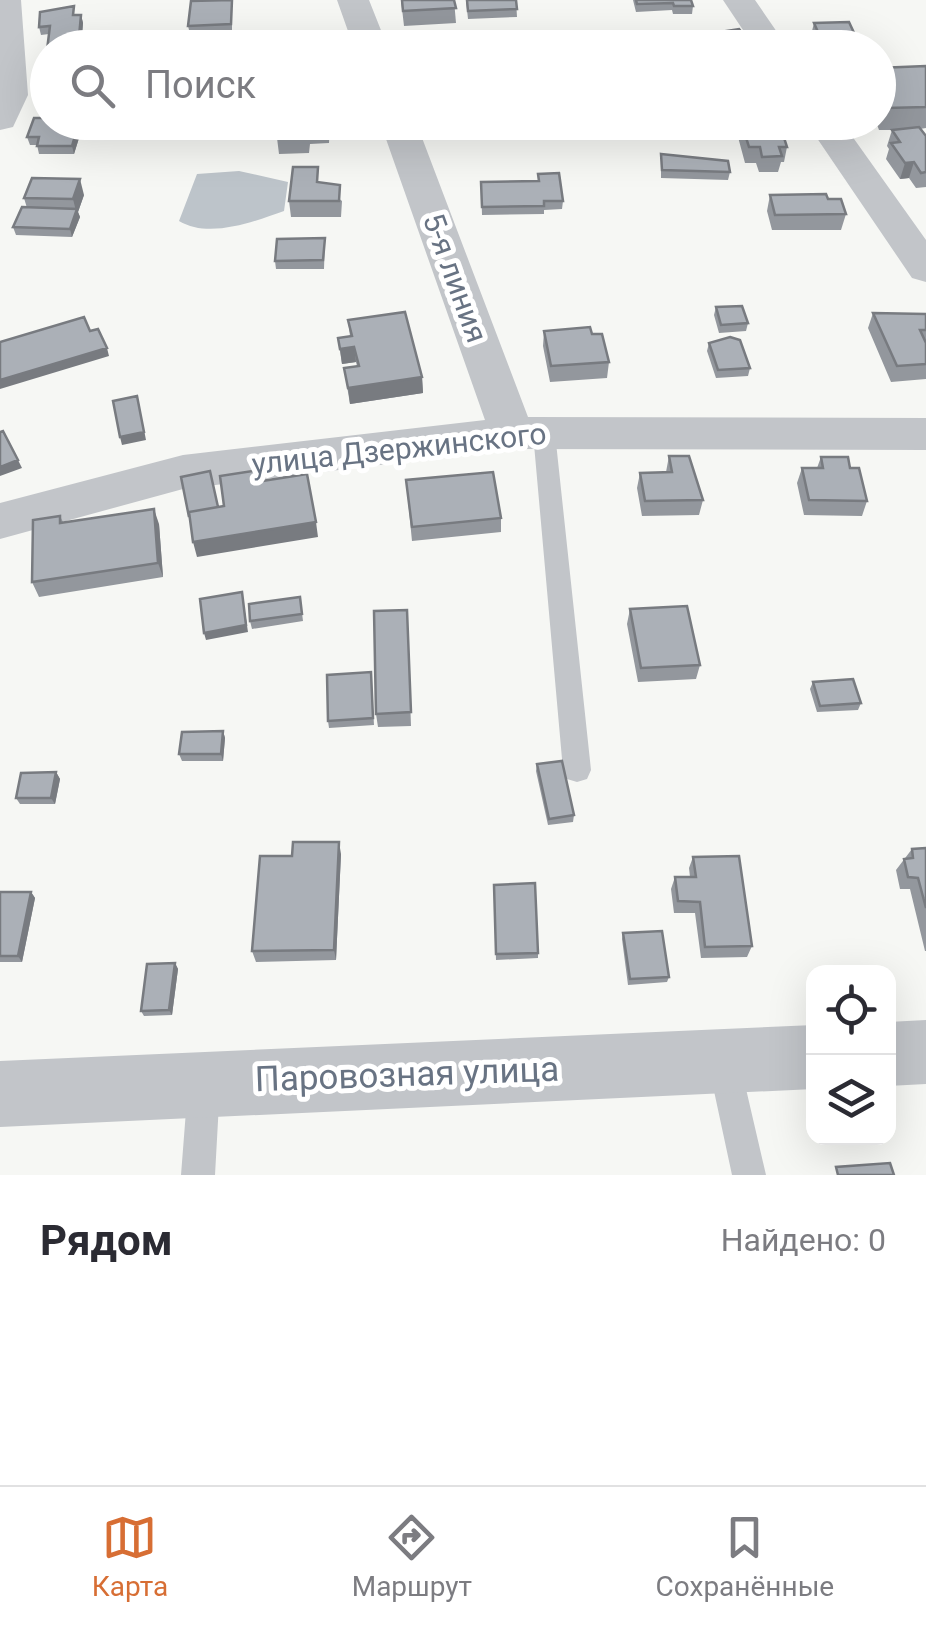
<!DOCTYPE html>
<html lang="ru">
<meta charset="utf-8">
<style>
:root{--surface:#fff;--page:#f2f2f3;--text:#2b2b33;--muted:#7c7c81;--line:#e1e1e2;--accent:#d76e34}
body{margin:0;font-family:Roboto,sans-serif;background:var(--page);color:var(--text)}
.controls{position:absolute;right:30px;bottom:30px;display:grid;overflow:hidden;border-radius:20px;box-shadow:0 10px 40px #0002}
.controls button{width:90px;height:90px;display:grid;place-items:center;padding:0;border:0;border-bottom:2px solid var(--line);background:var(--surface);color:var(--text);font:50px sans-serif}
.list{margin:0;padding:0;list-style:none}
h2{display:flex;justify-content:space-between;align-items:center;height:130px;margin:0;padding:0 40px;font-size:42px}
h2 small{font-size:32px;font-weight:400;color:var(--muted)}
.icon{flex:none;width:55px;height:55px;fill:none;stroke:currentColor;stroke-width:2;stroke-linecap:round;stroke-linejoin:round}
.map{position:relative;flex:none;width:926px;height:1175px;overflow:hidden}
.search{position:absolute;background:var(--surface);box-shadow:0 10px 40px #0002;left:30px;right:30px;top:30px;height:110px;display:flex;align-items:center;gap:25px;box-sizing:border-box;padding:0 35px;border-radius:55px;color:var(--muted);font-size:38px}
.sheet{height:310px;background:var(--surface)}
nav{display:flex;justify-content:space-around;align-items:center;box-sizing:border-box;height:140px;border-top:2px solid var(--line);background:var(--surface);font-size:28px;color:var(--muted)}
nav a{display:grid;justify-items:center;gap:5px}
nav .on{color:var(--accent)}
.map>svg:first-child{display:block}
.water{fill:#bdc4ca}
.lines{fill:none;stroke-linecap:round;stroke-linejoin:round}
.lane{fill:#c2c5c9;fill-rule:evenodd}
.street{fill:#c2c5c9;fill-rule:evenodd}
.wall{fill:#93979d}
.shaded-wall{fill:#787b80}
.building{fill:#abb0b7;stroke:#787b80;stroke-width:2.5}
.labels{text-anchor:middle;stroke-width:10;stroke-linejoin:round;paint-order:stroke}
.street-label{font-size:30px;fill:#687383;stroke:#fff}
.near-street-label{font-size:35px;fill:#687383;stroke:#fff}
</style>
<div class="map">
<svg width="926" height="1175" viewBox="0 0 926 1175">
<rect width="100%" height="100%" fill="#f6f7f4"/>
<path class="water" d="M 239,171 L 288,182 L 284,211 C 253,222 209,239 179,221 L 197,174 Z"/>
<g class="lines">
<path class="lane" d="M 544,425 L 555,433 L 591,770 L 587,779 L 577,782 L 567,779 L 563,770 L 533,433 Z
M 724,1047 L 735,1052 L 740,1063 L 766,1175 L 732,1175 L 708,1063 L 713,1052 Z
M 204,1069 L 216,1073 L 220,1085 L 215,1175 L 181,1175 L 188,1085 L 192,1073 Z"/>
<path class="street" d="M 0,0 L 21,0 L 28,95 L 13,127 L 0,130 Z
M 337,0 L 369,0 L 388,48 L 354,48 Z
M 723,0 L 755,0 L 788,48 L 755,48 Z
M 380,122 L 416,122 L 528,417 L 926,418 L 926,450 L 512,449 L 183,489 L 0,539 L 0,503 L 183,455 L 485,420 Z
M 806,122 L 842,122 L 926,240 L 926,282 L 912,278 Z
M 926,1020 L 926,1084 L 888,1086 L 888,1022 Z
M 814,1025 L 814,1089 L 0,1127 L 0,1061 Z"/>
</g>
<path class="wall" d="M 232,0 L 232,32 L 190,34 L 188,26 Z
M 401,0 L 454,0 L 456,23 L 404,26 Z
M 466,0 L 516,0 L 517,17 L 468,19 Z
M 633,0 L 691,0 L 693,6 L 692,14 L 673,14 L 672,10 L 636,12 Z
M 76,15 L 81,15 L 83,23 L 81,48 L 48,48 L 48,51 L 47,50 L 49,34 L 41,35 L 39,27 Z
M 814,23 L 861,48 L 814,48 L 810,39 Z
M 926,66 L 926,128 L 920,129 L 926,136 L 926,187 L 916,188 L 909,178 L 900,179 L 886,159 L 889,149 L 887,146 L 892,130 L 897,130 L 879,130 L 876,122 L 878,122 L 878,68 Z
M 84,122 L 74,154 L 39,154 L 37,145 L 30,145 L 27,137 Z
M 330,122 L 329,143 L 310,144 L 309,153 L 279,154 L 277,138 Z
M 741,122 L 787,147 L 784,162 L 781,162 L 778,172 L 759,172 L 756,163 L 745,163 L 738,137 Z
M 661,154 L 730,172 L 728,180 L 661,178 Z
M 538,174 L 563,201 L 562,209 L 544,210 L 544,214 L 482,215 L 481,182 L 538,181 Z
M 320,183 L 342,201 L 341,217 L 291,217 L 289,201 Z
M 84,195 L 78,212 L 80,217 L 72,237 L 16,235 L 13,227 L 27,208 L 24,198 Z
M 770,195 L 828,199 L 846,214 L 841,230 L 772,230 L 767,211 Z
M 325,238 L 324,269 L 276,269 L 275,261 Z
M 716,307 L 748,323 L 746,331 L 719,333 L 714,315 Z
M 873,313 L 926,314 L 926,379 L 891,382 L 868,328 Z
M 348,320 L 422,377 L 423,393 L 350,404 L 344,368 L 357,366 L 356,362 L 342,364 L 338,338 L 350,336 Z
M 544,331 L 592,334 L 609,362 L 607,378 L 550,382 L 543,346 Z
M 709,343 L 750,368 L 748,376 L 716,378 L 707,351 Z
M 669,456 L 703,500 L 699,515 L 642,516 L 637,488 L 640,473 L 666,472 Z
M 821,457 L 850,468 L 867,501 L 862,516 L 804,515 L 797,483 L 802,468 L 817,468 Z
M 406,480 L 501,518 L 501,532 L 412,541 Z
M 60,516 L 63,522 L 159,524 L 163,577 L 39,597 L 32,582 Z
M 300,597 L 303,621 L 252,629 L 250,621 Z
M 630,609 L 700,665 L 696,679 L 638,682 L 627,624 Z
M 407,610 L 411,726 L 378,727 L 376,714 Z
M 371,672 L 374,725 L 329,728 L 328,721 Z
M 813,682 L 861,703 L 858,710 L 817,712 L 810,689 Z
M 223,731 L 225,738 L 223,761 L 182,761 L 179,754 Z
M 537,764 L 574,815 L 573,822 L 548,825 L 536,771 Z
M 56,772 L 60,779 L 55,804 L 20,804 L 16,798 Z
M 926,848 L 926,951 L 925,951 L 910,889 L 900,889 L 896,870 L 912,849 Z
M 341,854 L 336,960 L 256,962 L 252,951 L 292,856 Z
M 693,857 L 752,946 L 747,957 L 701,958 L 695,913 L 674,913 L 671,889 L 675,877 L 690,877 L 689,868 Z
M 494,885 L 538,953 L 538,958 L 496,960 Z
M 0,892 L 31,892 L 35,898 L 22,962 L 0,962 Z
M 623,933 L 669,977 L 667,982 L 628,985 L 622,939 Z
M 175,963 L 178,969 L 172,1015 L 144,1016 L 141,1011 Z"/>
<path class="shaded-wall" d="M 81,15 L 83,23 L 81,48 L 78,48 Z
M 79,122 L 84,122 L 74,154 L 72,146 Z
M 914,162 L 909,178 L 900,179 L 905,163 Z
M 80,179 L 84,195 L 78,212 L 80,217 L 72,237 L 70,229 L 76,211 L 73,199 Z
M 354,347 L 356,362 L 342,364 L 340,349 Z
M 107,348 L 109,356 L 0,389 L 0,380 Z
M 422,377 L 423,393 L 350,404 L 348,388 Z
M 139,404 L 146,440 L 122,445 L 120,437 Z
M 18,460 L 22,468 L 0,476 L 0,467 Z
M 154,509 L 159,524 L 163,577 L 158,563 Z
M 316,522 L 318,537 L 197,557 L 193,542 Z
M 242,592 L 248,632 L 206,640 L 204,633 Z
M 223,731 L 225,738 L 223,761 L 221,754 Z
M 56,772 L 60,779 L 55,804 L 51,798 Z
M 339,842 L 341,854 L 336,960 L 334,950 Z
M 31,892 L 35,898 L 22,962 L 18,956 Z
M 175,963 L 178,969 L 172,1015 L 169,1010 Z"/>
<path class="building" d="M 232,0 L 231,24 L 188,26 L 191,1 Z
M 402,0 L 454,0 L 456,8 L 403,11 Z
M 467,0 L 516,0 L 517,9 L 468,11 Z
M 636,0 L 691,0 L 693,6 L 674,6 L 673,3 L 637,4 Z
M 74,6 L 73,15 L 81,15 L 78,47 L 48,48 L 47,50 L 50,26 L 39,27 L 40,12 Z
M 849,22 L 861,48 L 825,48 L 814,23 Z
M 739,29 L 752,46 L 691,47 L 699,45 L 695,40 L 730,35 L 727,31 Z
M 926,66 L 926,107 L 886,108 L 878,93 L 878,68 Z
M 48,115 L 48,122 L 79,122 L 72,146 L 37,146 L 39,137 L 27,137 L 34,118 L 46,118 Z
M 278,122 L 328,122 L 328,127 L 308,128 L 308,137 L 277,138 Z
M 741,122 L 779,122 L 787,147 L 779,147 L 782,156 L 762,157 L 760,147 L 749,147 Z
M 919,127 L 926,136 L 926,172 L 921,173 L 914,162 L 905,163 L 891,143 L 900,142 L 892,130 Z
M 661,154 L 728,161 L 730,172 L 662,170 Z
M 293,167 L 318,167 L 317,182 L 340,185 L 339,201 L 289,201 Z
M 559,173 L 563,201 L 544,201 L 544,206 L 482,207 L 481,182 L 539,181 L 538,174 Z
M 32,178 L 80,179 L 73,199 L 24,198 Z
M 826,194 L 828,199 L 841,199 L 846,214 L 775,215 L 770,195 Z
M 22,207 L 77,209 L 70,229 L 13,227 Z
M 325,238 L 323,260 L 275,261 L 277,239 Z
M 742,306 L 748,323 L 721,325 L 716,307 Z
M 405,312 L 422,377 L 348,388 L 344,368 L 359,366 L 354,347 L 340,349 L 338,338 L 352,336 L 348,320 Z
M 873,313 L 926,314 L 926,330 L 920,330 L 926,343 L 926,364 L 897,366 Z
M 84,317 L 90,331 L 98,329 L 107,348 L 0,380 L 0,342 Z
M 590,327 L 592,334 L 602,334 L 609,362 L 551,366 L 544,331 Z
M 730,337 L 740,340 L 750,368 L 718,370 L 709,343 Z
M 137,396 L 144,432 L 120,437 L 113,401 Z
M 3,431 L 18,460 L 0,467 L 0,432 Z
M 669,456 L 689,456 L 703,500 L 645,501 L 640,473 L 672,472 Z
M 821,457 L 848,457 L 850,468 L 859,468 L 867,501 L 809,500 L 802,468 L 823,468 Z
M 260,470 L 262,481 L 307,474 L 316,522 L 193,542 L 189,512 L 224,506 L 220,476 Z
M 210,471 L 218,507 L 189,512 L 189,517 L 181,477 Z
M 493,472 L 501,518 L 412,527 L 406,480 Z
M 154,509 L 158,563 L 32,582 L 33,520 L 60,516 L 60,523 Z
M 242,592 L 246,625 L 204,633 L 200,599 Z
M 300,597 L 302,614 L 250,621 L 249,604 Z
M 687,606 L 700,665 L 641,668 L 630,609 Z
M 407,610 L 411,712 L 376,714 L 374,611 Z
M 371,672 L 373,718 L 328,721 L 327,675 Z
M 853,679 L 861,703 L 820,706 L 813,682 Z
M 223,731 L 221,754 L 179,754 L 182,732 Z
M 562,761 L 574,815 L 549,819 L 537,764 Z
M 56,772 L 51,798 L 16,798 L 21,773 Z
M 293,842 L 339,842 L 334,950 L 252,951 L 260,856 L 292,856 Z
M 926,848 L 926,908 L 918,878 L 908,877 L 904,859 L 913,858 L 912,849 Z
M 739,856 L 752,946 L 705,947 L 700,902 L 678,901 L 675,877 L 696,877 L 693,857 Z
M 535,883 L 538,953 L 496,954 L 494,885 Z
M 0,892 L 31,892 L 18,956 L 0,956 Z
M 662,931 L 669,977 L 630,979 L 623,933 Z
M 175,963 L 169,1010 L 141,1011 L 147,964 Z
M 890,1163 L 894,1175 L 838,1175 L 836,1167 Z"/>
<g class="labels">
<g class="street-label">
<text transform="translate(455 278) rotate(70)" y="10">5-я линия</text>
<text transform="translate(399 449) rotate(-6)" y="10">улица Дзержинского</text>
</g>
<g class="near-street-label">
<text transform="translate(407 1074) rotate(-2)" y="12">Паровозная улица</text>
</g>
</g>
</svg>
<div class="controls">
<button><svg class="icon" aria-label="locate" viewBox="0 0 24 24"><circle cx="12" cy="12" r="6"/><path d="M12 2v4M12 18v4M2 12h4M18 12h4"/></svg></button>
<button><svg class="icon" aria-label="layers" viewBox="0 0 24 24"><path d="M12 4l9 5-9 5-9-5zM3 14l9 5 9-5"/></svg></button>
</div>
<div class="search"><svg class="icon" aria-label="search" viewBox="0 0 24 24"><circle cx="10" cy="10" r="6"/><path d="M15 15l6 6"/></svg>Поиск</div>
</div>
<section class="sheet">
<h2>Рядом<small>Найдено: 0</small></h2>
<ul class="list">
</ul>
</section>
<nav>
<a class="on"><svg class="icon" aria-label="map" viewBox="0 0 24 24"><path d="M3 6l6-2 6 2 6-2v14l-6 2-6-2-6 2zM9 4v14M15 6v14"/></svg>Карта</a>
<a><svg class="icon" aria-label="directions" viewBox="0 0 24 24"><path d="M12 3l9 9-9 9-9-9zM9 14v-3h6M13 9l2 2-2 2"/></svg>Маршрут</a>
<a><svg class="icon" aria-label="saved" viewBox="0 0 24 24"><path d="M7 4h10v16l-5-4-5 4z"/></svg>Сохранённые</a>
</nav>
